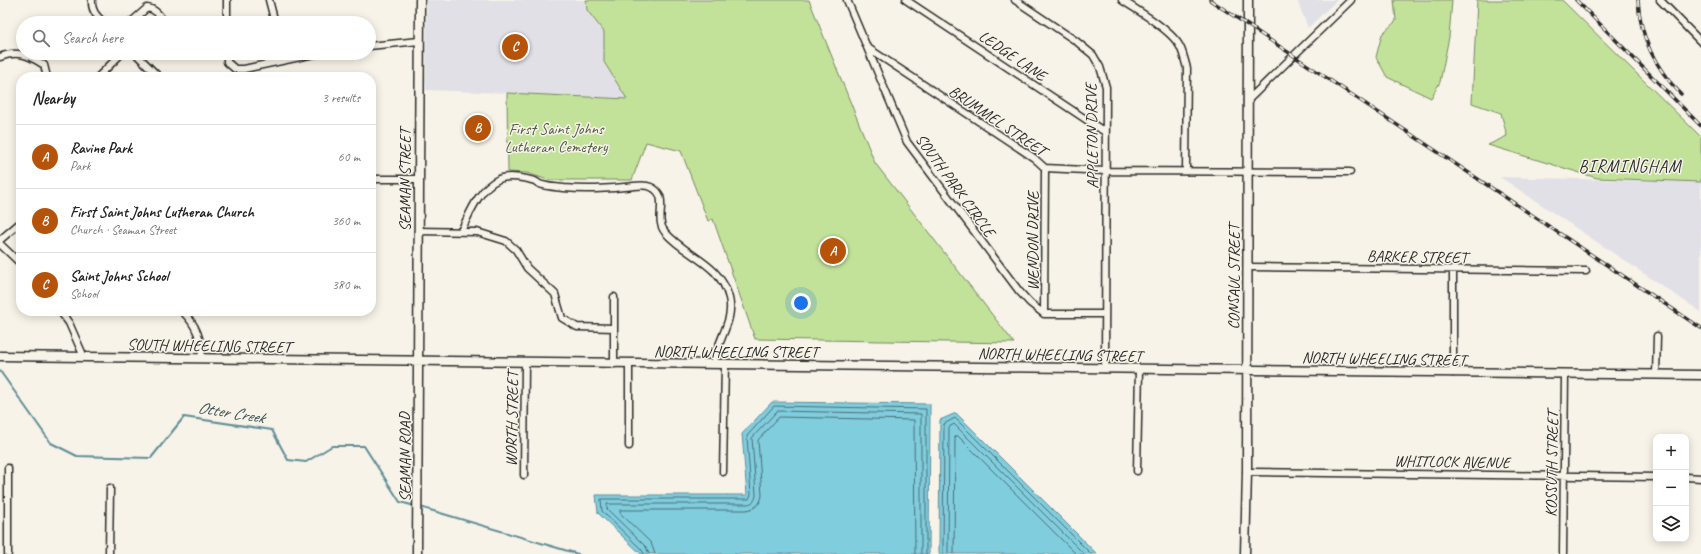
<!DOCTYPE html>
<meta charset="utf-8">
<style>
:root{--surface:#fff;--page:#f6f6f6;--text:#222;--muted:#767676;--line:#e0e0e0;--accent:#b45309}
body{margin:0;font-family:Caveat,sans-serif;background:var(--page);color:var(--text)}
.controls{position:absolute;right:12px;bottom:12px;display:grid;overflow:hidden;border-radius:8px;box-shadow:0 2px 10px #0003}
.controls button{width:36px;height:36px;display:grid;place-items:center;padding:0;border:0;border-bottom:1px solid var(--line);background:var(--surface);color:var(--text);font:20px sans-serif}
.you{position:absolute;left:801px;top:303px;width:14px;height:14px;margin:-10px;border:3px solid #fff;border-radius:50%;background:#1a73e8;box-shadow:0 0 0 6px #1a73e833}
.badge{display:grid;place-items:center;width:26px;height:26px;border-radius:50%;background:var(--accent);color:#fff;font-size:13px;font-weight:700}
.pin{position:absolute;translate:-50% -50%;border:2px solid #fff;box-shadow:0 1px 4px #0006}
.list{margin:0;padding:0;list-style:none}
h2{display:flex;justify-content:space-between;align-items:center;height:52px;margin:0;padding:0 16px;font-size:17px}
h2 small{font-size:13px;font-weight:400;color:var(--muted)}
.list li{display:grid;grid-template-columns:26px 1fr auto;gap:12px;align-items:center;box-sizing:border-box;height:64px;padding:0 16px;border-top:1px solid var(--line)}
.list b{display:block;font-size:15px;white-space:nowrap}
.list p{margin:0;font-size:13px;white-space:nowrap;color:var(--muted)}
.list em{font-size:13px;font-style:normal;color:var(--muted)}
.icon{flex:none;width:22px;height:22px;fill:none;stroke:currentColor;stroke-width:2;stroke-linecap:round;stroke-linejoin:round}
.map{position:relative;flex:none;width:1701px;height:554px;overflow:hidden}
.search{position:absolute;background:var(--surface);box-shadow:0 2px 10px #0003;left:16px;top:16px;width:360px;height:44px;display:flex;align-items:center;gap:10px;box-sizing:border-box;padding:0 14px;border-radius:22px;color:var(--muted);font-size:15px}
.panel{position:absolute;background:var(--surface);box-shadow:0 2px 10px #0003;left:16px;top:72px;width:360px;height:244px;border-radius:16px}
.map>svg:first-child{display:block}
.built{fill:#e1e0e6}
.green{fill:#c2e29a;stroke:#768662}
.water{fill:#80cdde;stroke:#5e8c96}
.lines{fill:none;stroke-linecap:round;stroke-linejoin:round}
.shore{stroke:#4d6c73;stroke-width:1}
.stream{stroke:#5e8c96;stroke-width:2}
.minor-casing{stroke:#2b2b2b;stroke-width:9}
.tertiary-casing{stroke:#2b2b2b;stroke-width:11}
.minor{stroke:#f7f3e8;stroke-width:6}
.tertiary{stroke:#f7f3e8;stroke-width:8}
.rail-casing{stroke:#2b2b2b;stroke-width:3.5}
.rail{stroke:#f7f3e8;stroke-width:2;stroke-dasharray:6;stroke-linecap:butt}
.labels{text-anchor:middle;stroke-width:3;stroke-linejoin:round;paint-order:stroke}
.street-label{font-size:16px;fill:#2b2b2b;stroke:#f7f3e8}
.park-label{font-size:16px;fill:#515947;stroke:#f7f3e8}
.neighbourhood-label{font-size:17px;letter-spacing:1px;fill:#2b2b2b;stroke:#f7f3e8}
.water-label{font-size:17px;font-style:italic;fill:#405458;stroke:#f7f3e8}
</style>
<div class="map">
<svg width="1701" height="554" viewBox="0 0 1701 554">
<rect width="100%" height="100%" fill="#f7f3e8"/>
<filter id="ink" filterUnits="userSpaceOnUse"><feTurbulence type="fractalNoise" baseFrequency=".025" numOctaves="2"/><feDisplacementMap in="SourceGraphic" scale="8" xChannelSelector="R" yChannelSelector="G"/><feConvolveMatrix kernelMatrix="1 2 1 2 8 2 1 2 1" color-interpolation-filters="sRGB"/></filter>
<g filter="url(#ink)">
<path class="built" d="M 427,0 L 586,0 L 587,10 L 604,32 L 604,62 L 627,99 L 507,93 L 426,90 Z
M 1297,0 L 1337,0 L 1308,28 Z
M 1500,177 L 1701,182 L 1701,312 Z"/>
<path class="green" d="M 586,0 L 809,0 L 875,163 L 1014,343 L 755,339 L 713,219 L 708,221 L 681,151 L 646,142 L 632,180 L 548,180 L 527,173 L 508,172 L 507,93 L 627,99 L 604,62 L 604,32 L 587,10 Z
M 1394,0 L 1452,0 L 1449,37 L 1440,82 L 1431,98 L 1387,77 L 1376,57 L 1382,34 L 1396,21 Z
M 1477,0 L 1562,0 L 1701,137 L 1701,182 L 1597,178 L 1488,145 L 1507,136 L 1501,113 L 1472,103 Z"/>
<path class="water" d="M 772,402 L 930,404 L 929,554 L 641,554 L 598,513 L 596,495 L 747,495 L 742,434 Z
M 956,413 L 1097,554 L 939,554 L 940,420 Z"/>
<g class="lines">
<path class="shore" d="M 644,554 L 642,550 L 602,511 L 601,499 L 749,499 L 751,494 L 747,436 L 774,406 L 926,409 L 926,554
M 649,554 L 646,547 L 607,509 L 607,504 L 746,504 C 753,504 756,500 756,494 L 752,438 L 777,411 L 921,414 L 921,554
M 655,554 L 651,543 L 620,513 L 620,510 L 746,510 C 755,509 761,504 762,495 L 758,440 L 779,417 L 914,420 L 915,554
M 943,554 L 944,424 L 955,418 L 1091,554
M 948,554 L 949,427 L 954,424 L 1084,554
M 954,554 L 955,437 L 957,435 L 1076,554"/>
<path class="stream" d="M 0,371 L 51,443 L 77,456 L 151,458 L 184,417 L 272,430 L 288,460 L 306,462 L 332,446 L 364,446 L 400,502 L 415,506
M 420,507 L 578,554"/>
<g class="minor-casing">
<path id="minor" d="M 92,0 C 91,11 97,16 104,23
M 269,0 L 275,23
M 847,0 L 907,142 L 1019,291 L 1030,303 L 1044,314 L 1104,314
M 906,0 L 1105,132
M 1015,0 L 1076,41 L 1093,55 L 1100,67 L 1106,87 L 1105,369
M 1122,0 C 1138,11 1166,27 1177,42 C 1183,49 1184,59 1187,68 L 1186,171
M 1660,0 L 1701,42
M 130,23 L 147,8 C 156,9 160,16 165,23
M 227,23 L 227,0
M 369,46 L 419,41
M 868,48 L 1034,158 L 1045,168 L 1106,171 L 1350,172
M 135,53 L 159,77
M 227,53 L 227,62 L 235,69 L 244,69 L 319,53
M 0,57 C 17,50 29,55 44,65 L 47,77
M 98,77 L 122,53
M 1247,101 L 1351,0
M 371,179 L 418,179
M 418,231 L 477,232 L 506,241 L 516,250 L 527,268 L 555,294 L 562,318 L 577,327 L 614,328
M 461,231 C 470,213 479,188 499,179 C 508,175 526,178 535,181 C 538,183 540,185 543,185 C 549,187 557,187 564,188 C 583,190 605,189 624,187 C 634,187 642,183 651,187 C 671,196 653,218 665,232 C 686,257 720,262 729,298 C 735,321 716,341 714,364
M 0,240 L 21,222
M 0,244 L 21,264
M 1247,267 L 1586,271
M 60,311 L 69,323 L 84,357
M 182,311 C 197,325 201,339 202,358
M 1044,314 L 1045,168
M 614,364 L 614,297
M 629,364 L 629,446
M 1453,373 L 1453,270
M 1656,375 L 1657,336
M 8,468 L 8,554
M 1137,471 L 1139,369
M 723,472 L 725,364
M 1247,472 L 1656,477
M 524,475 L 525,362
M 1686,477 L 1701,478
M 109,554 L 110,488
M 1563,554 L 1565,374"/>
</g>
<g class="tertiary-casing">
<path id="tertiary" d="M 0,356 L 1701,375
M 417,554 L 420,0
M 1245,554 L 1247,472 L 1248,0"/>
</g>
<use href="#minor" class="minor"/>
<use href="#tertiary" class="tertiary"/>
<g class="rail-casing">
<path id="rail" d="M 1210,0 L 1701,328
M 1576,0 L 1701,126
M 1638,0 C 1640,37 1655,68 1681,94"/>
</g>
<use href="#rail" class="rail"/>
</g>
</g>
<g class="labels">
<g class="street-label">
<text transform="translate(1013 55) rotate(34)" y="6">LEDGE LANE</text>
<text transform="translate(998 120) rotate(34)" y="6">BRUMMEL STREET</text>
<text transform="translate(1091 136) rotate(-91)" y="6">APPLETON DRIVE</text>
<text transform="translate(404 180) rotate(-90)" y="6">SEAMAN STREET</text>
<text transform="translate(956 185) rotate(54)" y="6">SOUTH PARK CIRCLE</text>
<text transform="translate(1032 241) rotate(-90)" y="6">WENDON DRIVE</text>
<text transform="translate(1417 256) rotate(1)" y="6">BARKER STREET</text>
<text transform="translate(1233 277) rotate(-90)" y="6">CONSAUL STREET</text>
<text transform="translate(209 345) rotate(1)" y="6">SOUTH WHEELING STREET</text>
<text x="736" y="357">NORTH WHEELING STREET</text>
<text transform="translate(1060 354) rotate(1)" y="6">NORTH WHEELING STREET</text>
<text transform="translate(1384 358) rotate(1)" y="6">NORTH WHEELING STREET</text>
<text transform="translate(511 419) rotate(-89)" y="6">WORTH STREET</text>
<text transform="translate(404 457) rotate(-90)" y="6">SEAMAN ROAD</text>
<text transform="translate(1452 461) rotate(1)" y="6">WHITLOCK AVENUE</text>
<text transform="translate(1551 464) rotate(-89)" y="6">KOSSUTH STREET</text>
</g>
<g class="park-label">
<text x="556" y="134">First Saint Johns<tspan x="556" dy="18">Lutheran Cemetery</tspan></text>
</g>
<g class="neighbourhood-label">
<text x="1630" y="172">BIRMINGHAM</text>
</g>
<g class="water-label">
<text transform="translate(231 412) rotate(9)" y="6">Otter Creek</text>
</g>
</g>
</svg>
<div class="controls">
<button>+</button>
<button>−</button>
<button><svg class="icon" aria-label="layers" viewBox="0 0 24 24"><path d="M12 4l9 5-9 5-9-5zM3 14l9 5 9-5"/></svg></button>
</div>
<div class="you"></div>
<div class="pin badge" style="left:833px;top:251px">A</div>
<div class="pin badge" style="left:478px;top:128px">B</div>
<div class="pin badge" style="left:515px;top:47px">C</div>
<div class="search"><svg class="icon" aria-label="search" viewBox="0 0 24 24"><circle cx="10" cy="10" r="6"/><path d="M15 15l6 6"/></svg>Search here</div>
<section class="panel">
<h2>Nearby<small>3 results</small></h2>
<ul class="list">
<li><span class="badge">A</span><div><b>Ravine Park</b><p>Park</p></div><em>60 m</em></li>
<li><span class="badge">B</span><div><b>First Saint Johns Lutheran Church</b><p>Church · Seaman Street</p></div><em>360 m</em></li>
<li><span class="badge">C</span><div><b>Saint Johns School</b><p>School</p></div><em>380 m</em></li>
</ul>
</section>
</div>
